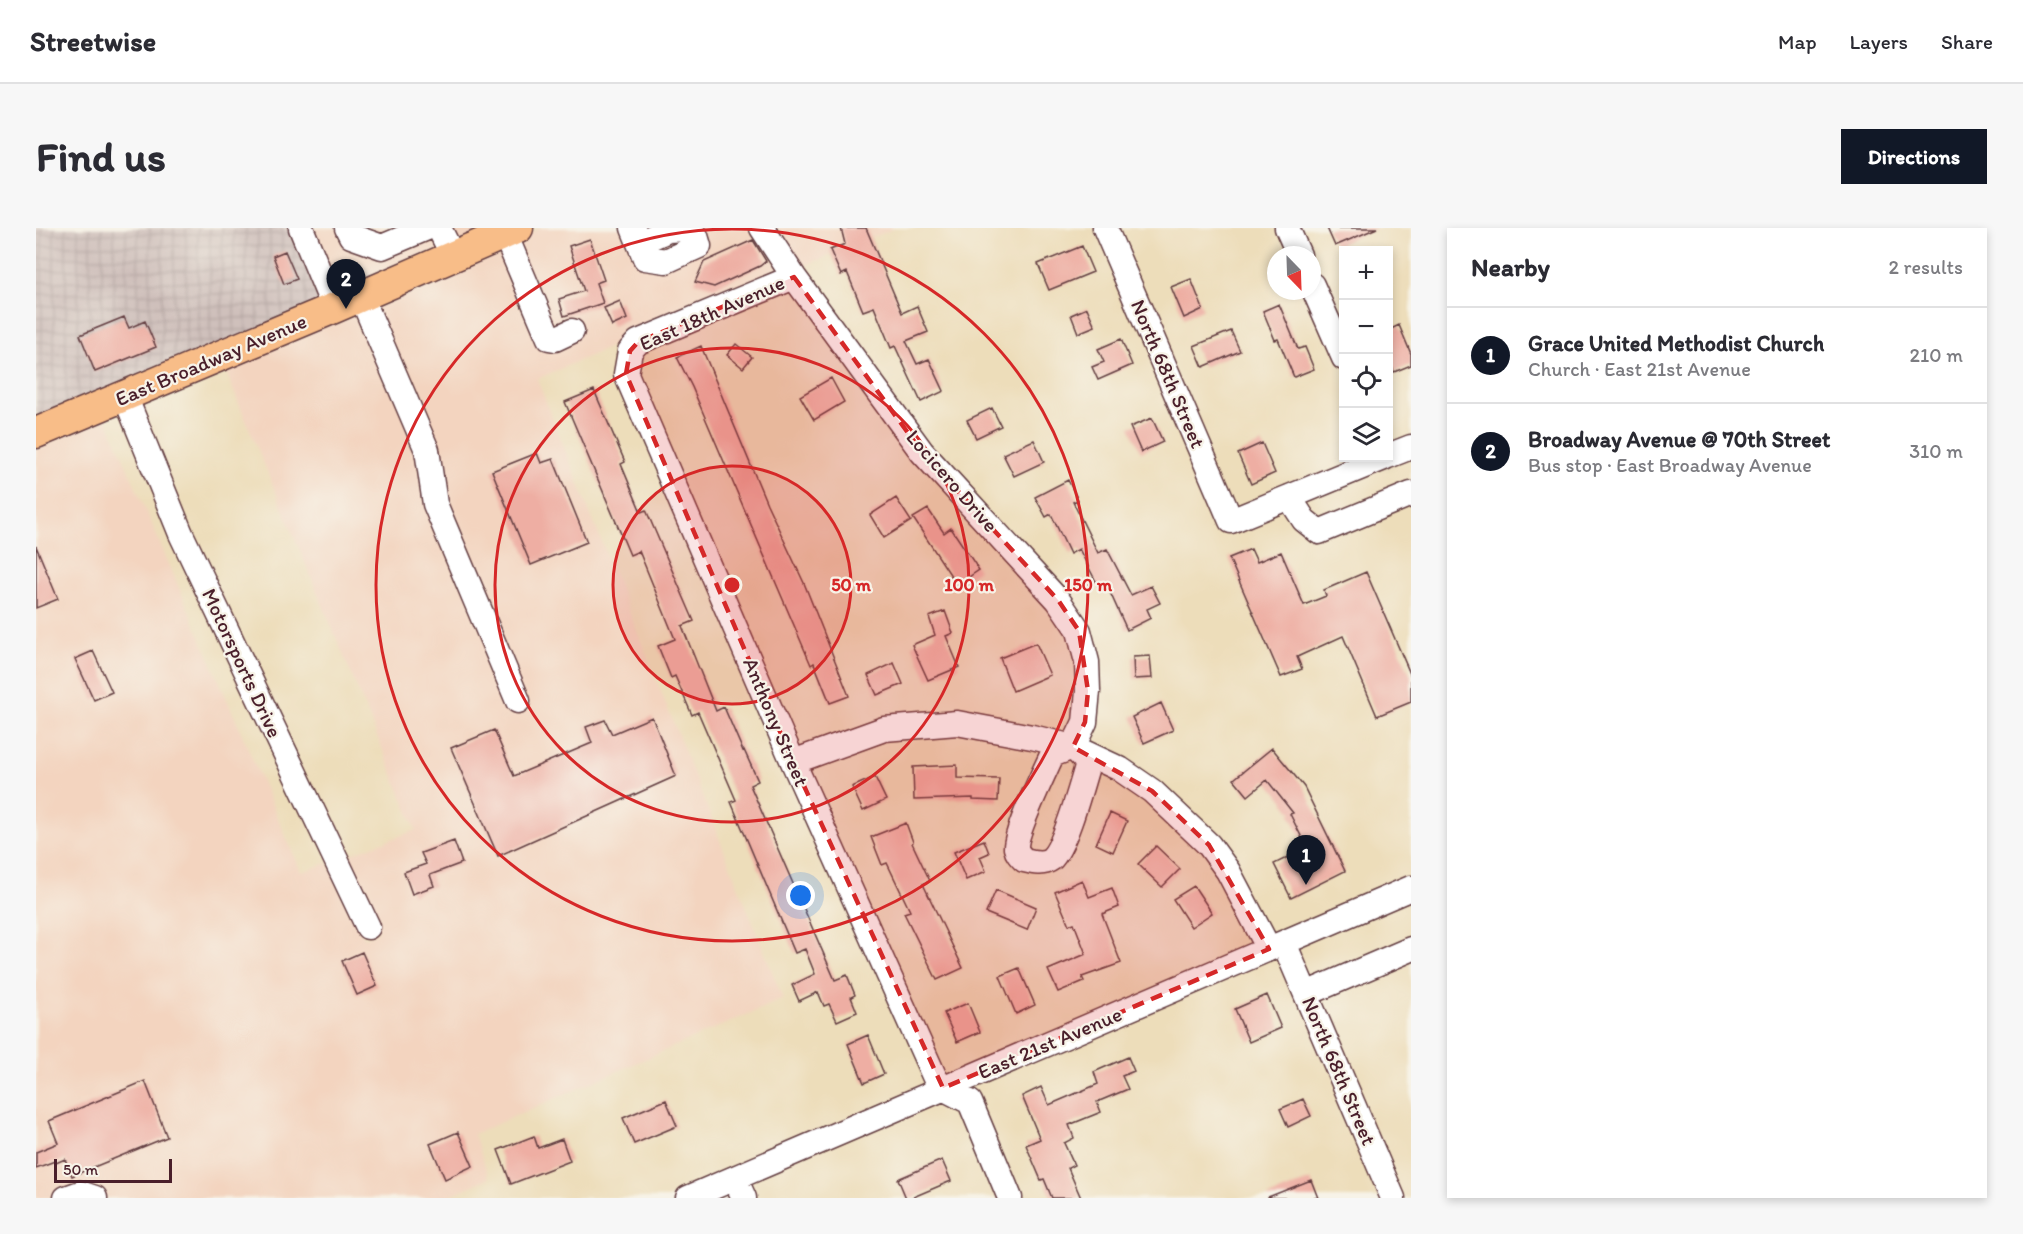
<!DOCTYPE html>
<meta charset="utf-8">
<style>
:root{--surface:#fff;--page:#f7f7f7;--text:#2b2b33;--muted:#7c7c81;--line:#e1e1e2;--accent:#111827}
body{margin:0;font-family:Itim,sans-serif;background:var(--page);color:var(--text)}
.controls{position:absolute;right:18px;top:18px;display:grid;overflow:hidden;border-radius:0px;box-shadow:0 3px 9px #0003}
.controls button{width:54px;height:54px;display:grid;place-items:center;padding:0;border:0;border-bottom:2px solid var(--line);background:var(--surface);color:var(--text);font:30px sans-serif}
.compass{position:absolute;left:1231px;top:18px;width:54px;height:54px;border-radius:50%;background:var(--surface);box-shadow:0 3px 9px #0003;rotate:157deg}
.scale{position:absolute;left:18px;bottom:15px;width:118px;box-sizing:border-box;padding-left:6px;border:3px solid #4a1f2b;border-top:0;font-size:16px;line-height:21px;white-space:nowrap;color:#4a1f2b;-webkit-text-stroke:4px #f7f3e8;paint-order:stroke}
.you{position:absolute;left:765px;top:668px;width:21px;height:21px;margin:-15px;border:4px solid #fff;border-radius:50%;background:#1a73e8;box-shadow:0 0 0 9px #1a73e833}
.badge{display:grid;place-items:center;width:39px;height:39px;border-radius:50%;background:var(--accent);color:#fff;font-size:20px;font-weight:700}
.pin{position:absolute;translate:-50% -50px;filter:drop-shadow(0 2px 3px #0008)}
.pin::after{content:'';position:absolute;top:32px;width:21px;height:18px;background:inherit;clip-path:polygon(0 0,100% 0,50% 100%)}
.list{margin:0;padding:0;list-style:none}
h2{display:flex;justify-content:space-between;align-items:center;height:78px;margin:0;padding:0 24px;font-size:26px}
h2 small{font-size:20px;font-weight:400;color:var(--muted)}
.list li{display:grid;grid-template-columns:39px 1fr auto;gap:18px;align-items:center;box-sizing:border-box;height:96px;padding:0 24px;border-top:2px solid var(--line)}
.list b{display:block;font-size:22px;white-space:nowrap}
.list p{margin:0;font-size:20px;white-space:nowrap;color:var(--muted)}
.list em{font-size:20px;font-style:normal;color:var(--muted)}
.icon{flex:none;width:33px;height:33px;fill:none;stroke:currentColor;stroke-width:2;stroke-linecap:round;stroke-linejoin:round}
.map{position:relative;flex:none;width:1375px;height:970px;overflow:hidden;border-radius:0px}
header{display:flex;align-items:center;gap:36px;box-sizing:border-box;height:84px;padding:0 30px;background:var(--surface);border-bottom:2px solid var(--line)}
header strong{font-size:28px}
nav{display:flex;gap:33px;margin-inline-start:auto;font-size:21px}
.intro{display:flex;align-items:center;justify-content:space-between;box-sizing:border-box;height:144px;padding:0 36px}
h1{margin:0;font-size:42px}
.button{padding:15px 27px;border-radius:0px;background:var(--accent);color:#fff;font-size:21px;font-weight:700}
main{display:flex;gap:36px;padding:0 36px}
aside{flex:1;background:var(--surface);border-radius:0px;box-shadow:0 3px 9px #0003}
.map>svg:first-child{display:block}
.built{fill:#f3d4bf}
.industrial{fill:url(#industrial-grid)}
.building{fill:#eeaea3}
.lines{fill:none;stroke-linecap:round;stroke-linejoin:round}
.minor-casing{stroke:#623c40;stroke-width:27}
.major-casing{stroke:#623c40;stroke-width:33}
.minor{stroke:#fff;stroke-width:24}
.major{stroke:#f8bd88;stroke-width:30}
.marked{fill:#d62828;fill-opacity:0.2;stroke:#d62828;stroke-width:4.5;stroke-dasharray:12 8;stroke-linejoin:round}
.ring{fill:none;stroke:#d62828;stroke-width:3}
.labels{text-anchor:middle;stroke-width:4.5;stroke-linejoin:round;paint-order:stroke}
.street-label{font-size:21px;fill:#4a1f2b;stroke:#f7f3e8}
.centre{fill:#d62828;stroke:#f7f3e8;stroke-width:3}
.ring-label{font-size:18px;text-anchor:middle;font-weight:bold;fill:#d62828;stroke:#f7f3e8;stroke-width:4.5;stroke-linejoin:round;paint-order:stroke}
</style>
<header>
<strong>Streetwise</strong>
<nav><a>Map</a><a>Layers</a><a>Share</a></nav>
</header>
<div class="intro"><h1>Find us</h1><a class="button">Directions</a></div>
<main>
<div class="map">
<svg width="1375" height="970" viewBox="0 0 1375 970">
<defs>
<pattern id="industrial-grid" width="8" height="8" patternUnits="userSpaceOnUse" patternTransform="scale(1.5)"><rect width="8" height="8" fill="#cfc0bb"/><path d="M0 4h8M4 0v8" fill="none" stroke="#b3a5a1"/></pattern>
</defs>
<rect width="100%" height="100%" fill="#f7f3e8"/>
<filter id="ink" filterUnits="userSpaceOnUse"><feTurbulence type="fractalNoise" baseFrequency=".0167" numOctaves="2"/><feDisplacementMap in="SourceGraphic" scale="12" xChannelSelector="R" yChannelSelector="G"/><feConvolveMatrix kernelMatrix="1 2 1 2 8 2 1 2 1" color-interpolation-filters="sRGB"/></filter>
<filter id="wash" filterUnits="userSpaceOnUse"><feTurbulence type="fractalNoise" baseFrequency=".008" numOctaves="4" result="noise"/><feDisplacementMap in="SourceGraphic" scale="24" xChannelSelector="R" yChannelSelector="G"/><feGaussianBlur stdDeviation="1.35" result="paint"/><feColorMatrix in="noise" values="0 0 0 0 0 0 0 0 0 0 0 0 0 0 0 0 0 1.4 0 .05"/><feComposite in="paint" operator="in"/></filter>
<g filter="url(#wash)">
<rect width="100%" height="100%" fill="#edddba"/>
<path class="built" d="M 274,0 L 459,0 L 302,69 Z
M 505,0 L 717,0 L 746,44 L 501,151 L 747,771 L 438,906 L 453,950 L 408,970 L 0,970 L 0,215 L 69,187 L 265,644 L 292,635 L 329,710 L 343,703 L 307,629 L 380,602 L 187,137 Z
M 736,0 L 859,0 L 764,40 Z"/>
<path class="industrial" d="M 0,0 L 256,0 L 287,75 L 5,193 L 0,182 Z"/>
<g id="blocks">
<path class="building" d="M 805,0 L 830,0 L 866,85 L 881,78 L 892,104 L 870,113 L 881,136 L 893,131 L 908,163 L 885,174 L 859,118 L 855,120 L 838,79 L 827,83 L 811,44 L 805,47 L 794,22 L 809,16 Z
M 1291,0 L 1341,0 L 1299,18 Z
M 554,11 L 568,52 L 560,55 L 567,75 L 528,88 L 523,71 L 548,63 L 533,18 Z
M 717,12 L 730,33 L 724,38 L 678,59 L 659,54 L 668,34 Z
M 1046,18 L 1057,44 L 1013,62 L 1002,36 Z
M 249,23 L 261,51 L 248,56 L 237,28 Z
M 1155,51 L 1167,81 L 1148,90 L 1135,59 Z
M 584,73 L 591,91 L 576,98 L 568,80 Z
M 1243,76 L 1262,121 L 1269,119 L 1278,141 L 1258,149 L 1242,111 L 1239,112 L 1227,83 Z
M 1051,80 L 1059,98 L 1042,105 L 1035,87 Z
M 88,89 L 93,100 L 109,93 L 120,119 L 59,144 L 44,107 Z
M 1363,97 L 1375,126 L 1375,137 L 1358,144 L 1353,132 L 1353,102 Z
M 1195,103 L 1204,123 L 1167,139 L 1158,118 Z
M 1085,111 L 1096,137 L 1062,152 L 1056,139 L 1068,134 L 1062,121 Z
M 700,116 L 716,129 L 707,140 L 691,127 Z
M 665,118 L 731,276 L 768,355 L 813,468 L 794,475 L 778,435 L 775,437 L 656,159 L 641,129 Z
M 795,150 L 808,174 L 778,192 L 764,168 Z
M 558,162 L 589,234 L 585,236 L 605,284 L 610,282 L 658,393 L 646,398 L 680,483 L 688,479 L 707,523 L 708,522 L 722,553 L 714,557 L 799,752 L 811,747 L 819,767 L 815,769 L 821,784 L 801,793 L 793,776 L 788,778 L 782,764 L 763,773 L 756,757 L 779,746 L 769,721 L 759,725 L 695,574 L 700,572 L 662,484 L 656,487 L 639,448 L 635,450 L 622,418 L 639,411 L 603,323 L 594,327 L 529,174 Z
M 956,180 L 965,198 L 940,210 L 931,192 Z
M 1116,190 L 1127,214 L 1105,224 L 1094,199 Z
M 998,212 L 1008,234 L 978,248 L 967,226 Z
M 1226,215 L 1239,245 L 1215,256 L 1202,226 Z
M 501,225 L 505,235 L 517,231 L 551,314 L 495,337 L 456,243 Z
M 1032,252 L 1042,272 L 1037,274 L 1062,325 L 1071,321 L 1095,367 L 1115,358 L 1124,375 L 1111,381 L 1115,390 L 1091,402 L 1072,360 L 1065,363 L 1043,321 L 1034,326 L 1015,286 L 1010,289 L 999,269 Z
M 860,270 L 875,293 L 848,310 L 834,287 Z
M 892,281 L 908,305 L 915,300 L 943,342 L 921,357 L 877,290 Z
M 0,318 L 22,371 L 0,380 Z
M 1215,321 L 1221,334 L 1245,324 L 1268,377 L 1290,368 L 1288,362 L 1330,344 L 1375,448 L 1375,474 L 1341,488 L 1307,408 L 1261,429 L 1266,441 L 1245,449 L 1193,330 Z
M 909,383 L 917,405 L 910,408 L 923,439 L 892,452 L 876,417 L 899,407 L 893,389 Z
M 1000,415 L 1014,447 L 977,463 L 964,430 Z
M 57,423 L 76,464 L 58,472 L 39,431 Z
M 1114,428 L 1116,450 L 1098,451 L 1097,429 Z
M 858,435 L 867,456 L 841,467 L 832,447 Z
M 1125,475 L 1137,502 L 1108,515 L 1096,489 Z
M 616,489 L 640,548 L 462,628 L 415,520 L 458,502 L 478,548 L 556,515 L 550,499 L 569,492 L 576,506 Z
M 1236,520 L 1268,559 L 1309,643 L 1255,670 L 1238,636 L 1271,620 L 1254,586 L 1257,585 L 1231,552 L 1212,568 L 1198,551 Z
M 921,537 L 921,550 L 963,551 L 962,573 L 937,572 L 937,570 L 878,572 L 877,539 Z
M 839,549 L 850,572 L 827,583 L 816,559 Z
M 1074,585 L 1091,593 L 1077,624 L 1060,616 Z
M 870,595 L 877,614 L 876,615 L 894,653 L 887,656 L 927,740 L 901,752 L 868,685 L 874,683 L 851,635 L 846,637 L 835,609 Z
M 948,612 L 953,625 L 944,629 L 950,643 L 930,652 L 918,624 Z
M 418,613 L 426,635 L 394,647 L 398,658 L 376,666 L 368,644 L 390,636 L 385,625 Z
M 1120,618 L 1144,641 L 1126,659 L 1102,636 Z
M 1046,652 L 1053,669 L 1076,660 L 1083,679 L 1066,686 L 1085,735 L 1046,749 L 1048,753 L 1022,764 L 1012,742 L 1050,726 L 1038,695 L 1033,697 L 1019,664 Z
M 1158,658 L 1176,685 L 1155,699 L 1137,671 Z
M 960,662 L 1000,679 L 991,702 L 950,685 Z
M 326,724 L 341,758 L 321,767 L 306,733 Z
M 983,740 L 999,777 L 980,786 L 964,748 Z
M 1231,767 L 1245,800 L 1213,814 L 1199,781 Z
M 932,775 L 944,804 L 921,814 L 908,785 Z
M 832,807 L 848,846 L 828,855 L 812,816 Z
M 1092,829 L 1098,843 L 1086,848 L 1092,861 L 1061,874 L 1065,884 L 1033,897 L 1038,910 L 1028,915 L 1038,937 L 1032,940 L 1045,970 L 1016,970 L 1008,951 L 1005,952 L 990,917 L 1004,911 L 986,868 L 1005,859 L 1013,877 L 1062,856 L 1058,844 Z
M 109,853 L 131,909 L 36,948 L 29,931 L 20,935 L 19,933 L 0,940 L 0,924 L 22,915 L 13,893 Z
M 1267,871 L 1275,888 L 1252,899 L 1244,881 Z
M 630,872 L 641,898 L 598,916 L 587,890 Z
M 422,904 L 437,938 L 409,951 L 394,916 Z
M 498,908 L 502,920 L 526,911 L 534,933 L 475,956 L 462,922 Z
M 906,932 L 915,953 L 875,970 L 870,970 L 862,951 Z
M 1275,952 L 1282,970 L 1232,970 L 1232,969 Z"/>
</g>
</g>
<g filter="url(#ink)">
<use href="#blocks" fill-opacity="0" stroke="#623c40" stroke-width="1.5"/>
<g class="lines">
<g class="minor-casing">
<path id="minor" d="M 265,0 L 298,80
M 311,0 L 315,8 L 346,19 L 391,0
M 403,0 L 417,28
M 597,0 L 609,30 L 630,33 L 663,18 L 660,8 L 652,1 L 632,2 L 603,15
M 726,0 L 758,49 L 886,224 L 1022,372 L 1043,403 L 1051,434 L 1052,463 L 1049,494 L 1037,519 L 1016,527 C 1008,545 979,604 980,620 C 981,625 984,628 988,632 C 996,634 1007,637 1015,631 C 1029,619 1046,555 1052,535 L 1037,519
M 1069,0 L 1195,293 L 1348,230
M 1251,0 L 1263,27
M 469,6 L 513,110 L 519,111 L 536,103
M 758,49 L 602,114 L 594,123 L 590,146 L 757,534 L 899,850 L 907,860 L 934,874 L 974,970
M 1276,57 L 1308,130
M 325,68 L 391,222 L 399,276 L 482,473
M 89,168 L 145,306 L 332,699
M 1352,228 L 1375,219
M 1253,269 L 1268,292 L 1283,304 L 1375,266
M 757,534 L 848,501 L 921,495 L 996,509 L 1037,519 L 1084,541 L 1116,563 L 1173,617 L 1192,643 L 1233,721
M 1248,715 L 1357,970
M 1270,766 L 1375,721
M 699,950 L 708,970
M 30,970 L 44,965 L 59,970
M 652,970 L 1375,660"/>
</g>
<g class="major-casing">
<path id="major" d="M 0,205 L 298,80 L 482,0"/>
</g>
<use href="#minor" class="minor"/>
<use href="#major" class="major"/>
</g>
</g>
<path class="marked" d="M 758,49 L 886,224 L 1022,372 L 1043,403 L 1052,463 L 1049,494 L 1037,519 L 1116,563 L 1173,617 L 1233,721 L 907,860 L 757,534 L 590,146 L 594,123 L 602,114 Z"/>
<circle cx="696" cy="357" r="119" fill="#d62828" fill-opacity=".12"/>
<g class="ring">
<circle cx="696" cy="357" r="119"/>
<circle cx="696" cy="357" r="237"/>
<circle cx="696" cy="357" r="356"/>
</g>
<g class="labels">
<g class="street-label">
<text transform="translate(676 85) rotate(-24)" y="7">East 18th Avenue</text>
<text transform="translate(175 132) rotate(-23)" y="7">East Broadway Avenue</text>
<text transform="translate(1132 146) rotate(67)" y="7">North 68th Street</text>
<text transform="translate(916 253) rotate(49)" y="7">Locicero Drive</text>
<text transform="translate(206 435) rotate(65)" y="7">Motorsports Drive</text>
<text transform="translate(740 494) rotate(67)" y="7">Anthony Street</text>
<text transform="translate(1014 815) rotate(-23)" y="7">East 21st Avenue</text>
<text transform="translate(1303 843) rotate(67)" y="7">North 68th Street</text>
</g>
</g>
<circle cx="696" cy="357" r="9" class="centre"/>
<g class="ring-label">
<text x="815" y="363">50 m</text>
<text x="933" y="363">100 m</text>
<text x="1052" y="363">150 m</text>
</g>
</svg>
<div class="controls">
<button>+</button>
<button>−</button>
<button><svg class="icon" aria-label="locate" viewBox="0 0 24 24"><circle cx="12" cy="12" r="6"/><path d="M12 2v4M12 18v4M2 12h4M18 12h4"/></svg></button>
<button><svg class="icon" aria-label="layers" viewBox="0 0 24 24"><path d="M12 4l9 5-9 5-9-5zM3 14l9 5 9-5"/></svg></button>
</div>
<svg class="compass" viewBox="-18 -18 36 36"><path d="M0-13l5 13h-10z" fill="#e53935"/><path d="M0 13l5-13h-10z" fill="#7c7c81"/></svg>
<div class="scale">50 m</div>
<div class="you"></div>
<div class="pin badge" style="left:1270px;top:657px">1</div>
<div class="pin badge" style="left:310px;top:81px">2</div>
</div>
<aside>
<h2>Nearby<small>2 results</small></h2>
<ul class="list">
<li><span class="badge">1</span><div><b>Grace United Methodist Church</b><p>Church · East 21st Avenue</p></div><em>210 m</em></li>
<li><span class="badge">2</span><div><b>Broadway Avenue @ 70th Street</b><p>Bus stop · East Broadway Avenue</p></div><em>310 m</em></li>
</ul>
</aside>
</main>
